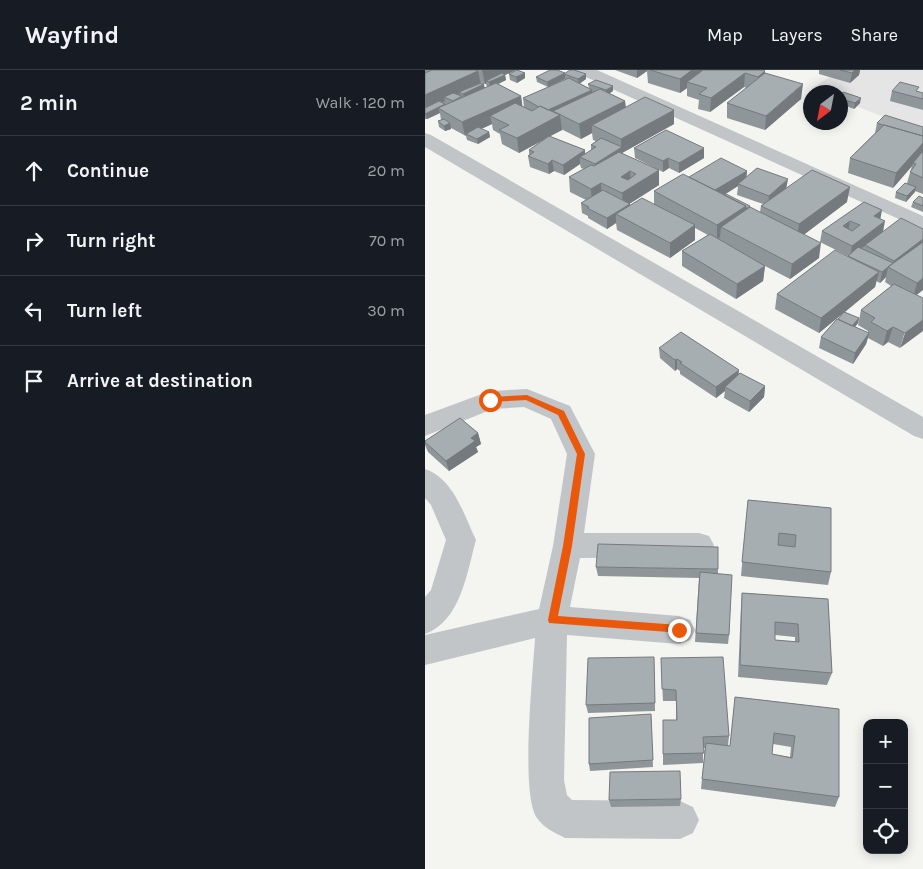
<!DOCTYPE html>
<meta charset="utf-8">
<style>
:root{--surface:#171b24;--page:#20242c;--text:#f1f3f6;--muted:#9ea1a6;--line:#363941}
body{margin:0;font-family:Karla,sans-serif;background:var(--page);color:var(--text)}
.controls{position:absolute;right:15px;bottom:15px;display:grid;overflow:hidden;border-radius:10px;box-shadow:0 2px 12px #0003}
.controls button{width:45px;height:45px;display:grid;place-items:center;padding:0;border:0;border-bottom:1px solid var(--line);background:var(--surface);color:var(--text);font:25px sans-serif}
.compass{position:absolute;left:378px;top:15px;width:45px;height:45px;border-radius:50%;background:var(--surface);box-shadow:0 2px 12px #0003;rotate:212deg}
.stop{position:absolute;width:15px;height:15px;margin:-11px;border:4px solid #ea580c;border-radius:50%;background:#fff}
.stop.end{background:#ea580c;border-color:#fff;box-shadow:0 1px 5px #0008}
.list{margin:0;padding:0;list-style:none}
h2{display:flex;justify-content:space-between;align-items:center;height:65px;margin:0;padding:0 20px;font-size:21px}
h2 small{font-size:16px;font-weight:400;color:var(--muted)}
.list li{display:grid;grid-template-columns:32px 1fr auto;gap:15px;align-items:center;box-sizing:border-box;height:70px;padding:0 20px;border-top:1px solid var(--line)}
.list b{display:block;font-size:19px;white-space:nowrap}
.list em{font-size:16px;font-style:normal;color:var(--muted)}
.icon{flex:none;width:28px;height:28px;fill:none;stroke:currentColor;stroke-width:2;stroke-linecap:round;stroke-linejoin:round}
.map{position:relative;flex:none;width:498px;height:799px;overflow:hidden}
header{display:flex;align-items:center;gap:30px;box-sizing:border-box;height:70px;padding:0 25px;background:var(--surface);border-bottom:1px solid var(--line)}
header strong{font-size:24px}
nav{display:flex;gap:28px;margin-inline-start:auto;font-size:18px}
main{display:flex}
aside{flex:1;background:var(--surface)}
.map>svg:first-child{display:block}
.built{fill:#e4e5e4}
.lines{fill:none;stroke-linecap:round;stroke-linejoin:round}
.minor{fill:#c2c5c8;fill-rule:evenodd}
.wall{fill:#8f9699;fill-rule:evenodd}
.shaded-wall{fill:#747a7d}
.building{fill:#a6aeb2;stroke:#747a7d;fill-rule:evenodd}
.route{fill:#ea580c}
</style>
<header>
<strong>Wayfind</strong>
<nav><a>Map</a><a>Layers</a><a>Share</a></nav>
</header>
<main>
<aside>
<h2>2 min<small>Walk · 120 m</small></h2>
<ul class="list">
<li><svg class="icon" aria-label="ahead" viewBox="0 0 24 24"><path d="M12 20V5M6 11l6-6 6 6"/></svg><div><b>Continue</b></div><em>20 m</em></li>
<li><svg class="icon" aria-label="right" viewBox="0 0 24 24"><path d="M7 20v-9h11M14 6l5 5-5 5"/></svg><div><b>Turn right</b></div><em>70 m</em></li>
<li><svg class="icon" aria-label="left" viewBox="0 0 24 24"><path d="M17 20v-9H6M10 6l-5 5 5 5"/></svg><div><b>Turn left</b></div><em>30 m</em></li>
<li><svg class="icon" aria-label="arrive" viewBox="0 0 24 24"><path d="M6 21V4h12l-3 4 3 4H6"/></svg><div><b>Arrive at destination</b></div></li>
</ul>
</aside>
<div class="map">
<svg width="498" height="799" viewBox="0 0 498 799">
<rect width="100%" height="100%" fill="#f4f4f0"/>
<path class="built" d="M 416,0 L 498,0 L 498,63 L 416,30 L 416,22 L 395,22 L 386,19 Z"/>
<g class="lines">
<path class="minor" d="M 150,0 L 172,0 L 498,146 L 498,160 L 152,3 Z
M 0,63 L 6,65 L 498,347 L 498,369 L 489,366 L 0,77 Z
M 102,319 L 145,336 L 170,384 L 159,463 L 274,463 L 284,466 L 289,475 L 284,484 L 274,487 L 155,488 L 145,537 L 254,546 L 265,550 L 270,560 L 265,570 L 254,574 L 142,565 L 139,710 L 142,725 L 147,730 L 255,731 L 268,737 L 274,750 L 268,763 L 255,769 L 140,768 C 130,763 119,758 112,748 C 95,724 108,603 110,568 L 0,595 L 0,565 L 114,539 L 128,476 L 142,384 L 126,349 L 99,337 L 68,339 L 0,366 L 0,345 L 65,321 Z
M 0,399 C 29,409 39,445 51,470 C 42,502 36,551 0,564 L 0,527 L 6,520 L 21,470 L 6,435 L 0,428 Z"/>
</g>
<path class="wall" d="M 0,0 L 91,0 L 80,5 L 81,10 L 73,14 L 96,26 L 97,36 L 99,37 L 98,28 L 141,10 L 140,9 L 123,17 L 112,12 L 111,7 L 140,3 L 161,4 L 161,9 L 154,14 L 164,18 L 163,14 L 188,21 L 184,23 L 200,31 L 201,38 L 249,54 L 197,83 L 234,115 L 204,134 L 205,136 L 229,135 L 229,121 L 264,107 L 322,101 L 321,107 L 361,118 L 422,132 L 379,164 L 394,188 L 365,209 L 340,196 L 338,211 L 311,229 L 257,196 L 257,181 L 283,165 L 270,158 L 270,170 L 245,188 L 192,160 L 191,153 L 182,159 L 163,148 L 163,146 L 157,143 L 156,133 L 161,130 L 145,122 L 144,107 L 159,99 L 156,98 L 155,94 L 139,105 L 129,101 L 124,104 L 105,97 L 103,86 L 104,86 L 104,80 L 124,67 L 94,83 L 77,74 L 75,64 L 68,60 L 67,54 L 56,59 L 64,62 L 65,67 L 53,74 L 42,70 L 41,66 L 26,58 L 26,59 L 20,61 L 14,57 L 13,51 L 16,50 L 15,43 L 2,49 L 0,49 ZM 56,12 L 60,14 L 61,14 L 62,17 L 60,18 ZM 136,59 L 156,69 L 167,63 L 168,70 L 171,71 L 166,75 L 166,80 L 160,84 L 160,80 L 124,66 L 137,60 ZM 313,116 L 312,125 L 338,134 L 336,136 L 335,142 L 299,125 Z
M 190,0 L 338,0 L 340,1 L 340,4 L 376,29 L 340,60 L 302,48 L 302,33 L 322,18 L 319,17 L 285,42 L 273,39 L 274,30 L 262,26 L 262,18 L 255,23 L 223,13 L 222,1 L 212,8 Z
M 394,0 L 435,0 L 434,5 L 425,13 L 394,4 Z
M 84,4 L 100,8 L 92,13 L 85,10 Z
M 467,21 L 493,22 L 498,23 L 498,40 L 465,31 Z
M 416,24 L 435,33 L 429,39 L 416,34 Z
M 452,53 L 498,57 L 498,124 L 490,121 L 481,132 L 470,128 L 471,122 L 482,113 L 487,96 L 468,118 L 423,103 L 425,88 L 450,63 Z
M 209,78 L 279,88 L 254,103 L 244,98 L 238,102 L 210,88 Z
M 498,128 L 498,142 L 486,137 L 488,132 Z
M 439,132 L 455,149 L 458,162 L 498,159 L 491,225 L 475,278 L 463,272 L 458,276 L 443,268 L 441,274 L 428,294 L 394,278 L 396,267 L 418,243 L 394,263 L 350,239 L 352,224 L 423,186 L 395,172 L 397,161 ZM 461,207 L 460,212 L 466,216 L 436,240 L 433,255 L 443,261 L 443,263 L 430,257 L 433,253 L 434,248 L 420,242 L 450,217 L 451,211 L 455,213 Z
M 234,278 L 314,304 L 340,316 L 339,327 L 324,342 L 299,328 L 300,321 L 291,328 L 255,304 L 255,301 L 252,299 L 250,301 L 235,288 Z
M 53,363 L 56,374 L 51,377 L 53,382 L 24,401 L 3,382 L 0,375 L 0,371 Z
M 323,430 L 406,438 L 406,502 L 403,515 L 316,506 Z
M 171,497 L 293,499 L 293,504 L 304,565 L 303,574 L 270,572 L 274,508 L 173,506 Z
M 317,523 L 403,529 L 407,603 L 402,615 L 313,607 L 316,536 ZM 350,565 L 370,567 L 370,572 L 350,570 Z
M 229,587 L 230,641 L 163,643 L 161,635 Z
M 236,588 L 304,666 L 303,676 L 305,676 L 310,627 L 414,639 L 414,727 L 410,737 L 276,719 L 280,678 L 278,678 L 278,693 L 238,695 L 238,650 L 251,650 L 251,631 L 238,631 ZM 348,674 L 366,677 L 365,687 L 347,684 Z
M 226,644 L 228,697 L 165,701 L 164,694 Z
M 256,729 L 255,736 L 186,737 L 184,730 Z"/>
<path class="shaded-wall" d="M 57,0 L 91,0 L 80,5 L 81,10 L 65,18 L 64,12 L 61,11 L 61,14 L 60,14 Z
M 212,0 L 222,0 L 222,1 L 212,8 Z
M 267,0 L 284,0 L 262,12 L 262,18 L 255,23 L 255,9 Z
M 430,0 L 435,0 L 434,5 L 425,13 L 427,3 Z
M 53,1 L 56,15 L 34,22 L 35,25 L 25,29 L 19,27 L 20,31 L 0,40 L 0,25 Z
M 340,1 L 339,15 L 332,21 L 333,7 Z
M 100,3 L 100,8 L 92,13 L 91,7 Z
M 140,3 L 140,9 L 123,17 L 122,12 Z
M 320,3 L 319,17 L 285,42 L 286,28 Z
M 161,4 L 161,9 L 154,14 L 153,9 Z
M 59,14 L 60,20 L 39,29 L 38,24 Z
M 378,14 L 376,29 L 340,60 L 341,46 Z
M 188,16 L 188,21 L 181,26 L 181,20 Z
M 167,20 L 168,30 L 128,41 L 129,48 L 121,41 Z
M 96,26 L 98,40 L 65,46 L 67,54 L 43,65 L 41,64 L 40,66 L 37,52 Z
M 436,28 L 435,33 L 429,39 L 430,33 Z
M 200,31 L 201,46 L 167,55 L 167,63 L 156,69 L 154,54 Z
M 20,34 L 22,39 L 13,38 L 15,43 L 2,49 L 0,44 Z
M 249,40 L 249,54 L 197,83 L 171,105 L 170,94 L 196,78 L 196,69 Z
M 135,45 L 137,60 L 94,83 L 92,68 Z
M 25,53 L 26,59 L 20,61 L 19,56 Z
M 64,62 L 65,67 L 53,74 L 52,69 Z
M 498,73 L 498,84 L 488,93 L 487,96 L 468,118 L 471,103 Z
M 279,78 L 279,88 L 254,103 L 254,93 Z
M 160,80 L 160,90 L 155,87 L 155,94 L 139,105 L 138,95 Z
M 243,88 L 244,98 L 238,102 L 238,91 Z
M 127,90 L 129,101 L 124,104 L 123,94 Z
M 234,100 L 234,115 L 198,138 L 197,123 Z
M 205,101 L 206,116 L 196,107 Z
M 322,101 L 321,112 L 313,114 L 313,116 L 289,131 L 290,120 Z
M 363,109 L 361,120 L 343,136 L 344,126 Z
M 176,113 L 177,128 L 167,134 L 166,119 Z
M 425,117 L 422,132 L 372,170 L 374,154 Z
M 491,117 L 490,122 L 481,132 L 482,126 Z
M 205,134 L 205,145 L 191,144 L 191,153 L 182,159 L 182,148 Z
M 321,136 L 325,136 L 325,142 L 296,157 L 295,167 L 292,170 L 292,155 Z
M 457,140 L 455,151 L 449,146 Z
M 425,151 L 423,162 L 418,156 Z
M 460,151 L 458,162 L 425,187 L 427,176 Z
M 270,155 L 270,170 L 245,188 L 245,173 Z
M 498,169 L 498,178 L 466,199 L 469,191 Z
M 396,173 L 394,188 L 365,209 L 367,194 Z
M 468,193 L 466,199 L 463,197 L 461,207 L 455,213 L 457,202 Z
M 340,196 L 338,211 L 311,229 L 312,214 Z
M 454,202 L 450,217 L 394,263 L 396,248 Z
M 498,208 L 498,220 L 488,228 L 492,213 Z
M 434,248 L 433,253 L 425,263 L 426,257 Z
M 498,248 L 498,261 L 475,278 L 480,263 Z
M 468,257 L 463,272 L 458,276 L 462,261 Z
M 444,263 L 441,274 L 428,294 L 430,283 Z
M 252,289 L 252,299 L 250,301 L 250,290 Z
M 314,300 L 313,311 L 300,317 L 300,321 L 291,328 L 291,317 Z
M 340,316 L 339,327 L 324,342 L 325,331 Z
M 53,363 L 56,374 L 51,377 L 53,382 L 24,401 L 21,391 L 46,368 Z"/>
<path class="building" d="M 7,0 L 51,0 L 53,1 L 0,25 L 0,3 Z
M 92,0 L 100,3 L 91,7 L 84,4 Z
M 125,0 L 132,0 L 140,3 L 122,12 L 111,7 Z
M 145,0 L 149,0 L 161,4 L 153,9 L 139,4 Z
M 225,0 L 267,0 L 255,9 Z
M 278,0 L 338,0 L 340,1 L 333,7 L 320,3 L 286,28 L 274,24 L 282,18 L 262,12 Z
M 415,0 L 430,0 L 427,3 Z
M 77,3 L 80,5 L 64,12 L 61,11 Z
M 340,3 L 378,14 L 341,46 L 302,33 Z
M 144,8 L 167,20 L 123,40 L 115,36 L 114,37 L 98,28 Z
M 171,10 L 188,16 L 181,20 L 163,14 Z
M 475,12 L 494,17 L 491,21 L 498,23 L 498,29 L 467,21 Z
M 56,13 L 59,14 L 38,24 L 34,22 Z
M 71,13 L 96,26 L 37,52 L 13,38 Z
M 175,19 L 200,31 L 154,54 L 128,41 Z
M 418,22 L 436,28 L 430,33 L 416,29 L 416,24 Z
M 28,23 L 37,26 L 28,31 L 19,27 Z
M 220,27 L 249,40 L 196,69 L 167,55 Z
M 14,31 L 20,34 L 0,44 L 0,38 Z
M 90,33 L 107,41 L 115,36 L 135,45 L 92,68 L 74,60 L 84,55 L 65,46 Z
M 460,45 L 498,57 L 498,66 L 459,55 L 458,55 L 452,53 Z
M 19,49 L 25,53 L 19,56 L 13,51 Z
M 459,55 L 498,66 L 498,73 L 471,103 L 425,88 Z
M 53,57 L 64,62 L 52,69 L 41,64 Z
M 241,60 L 279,78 L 254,93 L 243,88 L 238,91 L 209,78 Z
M 124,66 L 160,80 L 138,95 L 127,90 L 123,94 L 103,86 L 109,82 L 104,80 Z
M 176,68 L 197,77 L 170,94 L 155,87 L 171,77 L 166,75 Z
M 194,82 L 234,100 L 197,123 L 176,113 L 166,119 L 144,107 L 166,95 L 169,96 ZM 205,101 L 211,104 L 203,110 L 196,107 Z
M 497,82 L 498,83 L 498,108 L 485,102 L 491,94 L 488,93 Z
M 296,88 L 322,101 L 290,120 L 264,107 Z
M 332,98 L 363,109 L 344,126 L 313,114 Z
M 387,100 L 425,117 L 374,154 L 336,136 Z
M 258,104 L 321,136 L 292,155 L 229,121 Z
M 480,113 L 491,117 L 482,126 L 471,122 Z
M 178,120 L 205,134 L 182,148 L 162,138 L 164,137 L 156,133 Z
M 301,124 L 325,136 L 321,139 L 321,136 L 299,125 Z
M 494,126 L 498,128 L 498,136 L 488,132 Z
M 217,128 L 270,155 L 245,173 L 191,144 Z
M 439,132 L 457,140 L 449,146 L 460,151 L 427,176 L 397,161 ZM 425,151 L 435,155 L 427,161 L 418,156 Z
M 325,137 L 396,173 L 367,194 L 296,157 Z
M 476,148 L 498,159 L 498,169 L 469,191 L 440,175 Z
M 285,164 L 340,196 L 312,214 L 257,181 Z
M 498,172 L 498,208 L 492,213 L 463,197 Z
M 433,177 L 468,193 L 457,202 L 423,186 Z
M 410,180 L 454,202 L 396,248 L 352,224 Z
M 469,214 L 498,228 L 498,250 L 480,263 L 468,257 L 462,261 L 446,252 L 450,248 L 436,240 Z
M 419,242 L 434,248 L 427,256 L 413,249 Z
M 412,249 L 444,263 L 430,283 L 396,267 Z
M 256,262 L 314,300 L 291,317 L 255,293 L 257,292 L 252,289 L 250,290 L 234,278 Z
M 315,303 L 340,316 L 325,331 L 300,317 Z
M 35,348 L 53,363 L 46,368 L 50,371 L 21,391 L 0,372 L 0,371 Z
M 323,430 L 406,438 L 406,502 L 317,492 ZM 354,463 L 371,465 L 370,477 L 353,475 Z
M 173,474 L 293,477 L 293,499 L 171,497 Z
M 275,502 L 307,505 L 304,565 L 271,563 Z
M 317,523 L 403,529 L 407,603 L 315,595 ZM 350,552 L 373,554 L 374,572 L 350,570 Z
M 229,587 L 230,633 L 161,635 L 163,588 Z
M 298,587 L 304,666 L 278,667 L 279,683 L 238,684 L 238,650 L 252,650 L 251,620 L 237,619 L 236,588 Z
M 310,627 L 414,639 L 414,727 L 277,709 L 281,673 L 305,676 ZM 349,663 L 370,666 L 367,688 L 347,684 Z
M 226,644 L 228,690 L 164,694 L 164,648 Z
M 255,701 L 256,729 L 184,730 L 185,702 Z"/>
<path class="route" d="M 102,325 L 139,341 L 160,384 L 147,476 L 133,546 L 254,555 L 259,560 L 257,563 L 124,553 L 123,550 L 138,476 L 152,384 L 133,345 L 101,330 L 65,332 L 61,330 L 65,327 Z"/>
</svg>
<div class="controls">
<button>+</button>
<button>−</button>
<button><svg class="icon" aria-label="locate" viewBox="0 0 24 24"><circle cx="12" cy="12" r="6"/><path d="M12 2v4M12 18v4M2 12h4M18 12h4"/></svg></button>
</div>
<svg class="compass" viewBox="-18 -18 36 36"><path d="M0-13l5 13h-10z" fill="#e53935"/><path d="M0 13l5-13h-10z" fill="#9ea1a6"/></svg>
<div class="stop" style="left:65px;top:330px"></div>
<div class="stop end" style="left:254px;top:560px"></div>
</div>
</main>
